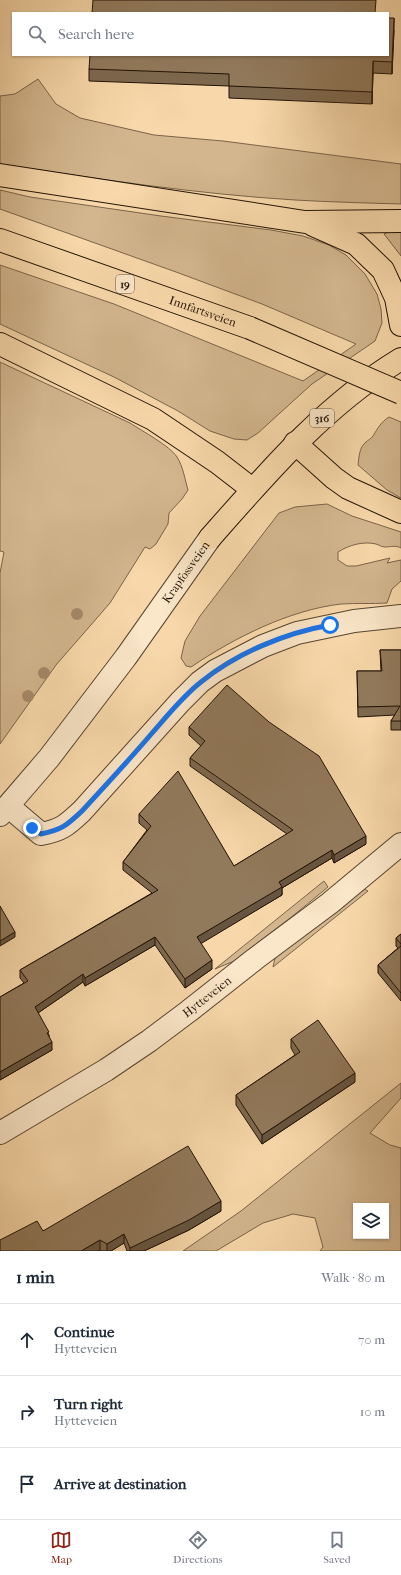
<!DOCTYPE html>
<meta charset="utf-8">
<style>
:root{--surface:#fff;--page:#f2f2f3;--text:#1f2937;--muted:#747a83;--line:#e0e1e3;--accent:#8f2418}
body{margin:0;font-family:"IM FELL French Canon",serif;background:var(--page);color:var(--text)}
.controls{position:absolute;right:12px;bottom:12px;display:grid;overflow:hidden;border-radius:0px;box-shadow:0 1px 3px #0004}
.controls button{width:36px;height:36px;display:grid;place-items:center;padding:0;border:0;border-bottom:1px solid var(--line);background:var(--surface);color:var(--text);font:20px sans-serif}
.stop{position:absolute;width:12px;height:12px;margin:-9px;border:3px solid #1a73e8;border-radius:50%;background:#fff}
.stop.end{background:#1a73e8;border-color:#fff;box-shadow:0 1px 4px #0008}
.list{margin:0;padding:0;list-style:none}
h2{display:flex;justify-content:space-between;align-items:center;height:52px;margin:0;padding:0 16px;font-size:17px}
h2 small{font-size:13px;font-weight:400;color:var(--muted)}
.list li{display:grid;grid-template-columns:26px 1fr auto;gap:12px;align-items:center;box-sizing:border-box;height:72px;padding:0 16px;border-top:1px solid var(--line)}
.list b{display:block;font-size:15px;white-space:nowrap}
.list p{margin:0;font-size:13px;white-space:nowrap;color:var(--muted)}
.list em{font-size:13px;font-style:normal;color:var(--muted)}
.icon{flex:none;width:22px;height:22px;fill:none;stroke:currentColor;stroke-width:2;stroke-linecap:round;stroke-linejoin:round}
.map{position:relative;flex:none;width:401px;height:1251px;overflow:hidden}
.search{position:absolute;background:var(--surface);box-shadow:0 1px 3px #0004;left:12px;right:12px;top:12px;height:44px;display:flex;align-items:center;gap:10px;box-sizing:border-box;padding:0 14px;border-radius:0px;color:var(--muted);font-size:15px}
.sheet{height:268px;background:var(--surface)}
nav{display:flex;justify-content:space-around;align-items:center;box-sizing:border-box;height:56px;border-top:1px solid var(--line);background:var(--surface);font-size:11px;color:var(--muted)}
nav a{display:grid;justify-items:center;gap:2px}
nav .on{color:var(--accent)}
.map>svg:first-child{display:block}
.green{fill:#d3b68e;stroke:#7a644a;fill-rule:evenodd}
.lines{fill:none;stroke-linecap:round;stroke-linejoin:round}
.minor-casing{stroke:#57442f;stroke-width:24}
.tertiary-casing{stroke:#57442f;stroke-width:24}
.primary-casing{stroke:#211206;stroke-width:24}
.trunk-casing{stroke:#211206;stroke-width:24}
.minor{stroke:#fae6c8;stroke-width:22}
.tertiary{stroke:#fae6c8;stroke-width:22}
.primary{stroke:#f8d8aa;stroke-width:22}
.trunk{stroke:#f8d8aa;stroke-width:22}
.trunk-bridge-casing{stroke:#211206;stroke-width:24;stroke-linecap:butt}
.trunk-bridge{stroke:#f8d8aa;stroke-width:22}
.tree{fill:#a48a6a}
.wall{fill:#7d684e;stroke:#211206}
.shaded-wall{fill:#665540;stroke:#211206}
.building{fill:#91795b;stroke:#211206}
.route{stroke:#1a73e8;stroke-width:5}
.labels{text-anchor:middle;stroke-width:4;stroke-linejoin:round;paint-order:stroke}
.shield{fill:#fae6c8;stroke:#625240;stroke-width:1}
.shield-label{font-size:11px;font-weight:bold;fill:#211206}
.street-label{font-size:12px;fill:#211206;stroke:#fae6c8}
</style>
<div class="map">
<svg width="401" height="1251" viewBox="0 0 401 1251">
<rect width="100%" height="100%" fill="#f8d8aa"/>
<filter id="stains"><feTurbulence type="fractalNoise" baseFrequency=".005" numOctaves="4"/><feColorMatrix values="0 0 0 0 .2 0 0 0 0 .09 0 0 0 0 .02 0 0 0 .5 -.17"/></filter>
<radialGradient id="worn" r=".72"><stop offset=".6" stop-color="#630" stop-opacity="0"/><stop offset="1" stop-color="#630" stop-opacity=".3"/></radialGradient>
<path class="green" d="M 38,79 L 56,104 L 80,118 L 154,135 L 223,141 L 401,164 L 401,204 C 366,203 330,202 295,200 C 197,194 97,179 0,164 L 0,96 L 15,94 Z
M 0,190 L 30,197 L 161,216 L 271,230 L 303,236 L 329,245 L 346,255 L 365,274 L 377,294 L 381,309 L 382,323 L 375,341 L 312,384 L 258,433 L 247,440 L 234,439 L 210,431 L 178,411 L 114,377 L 0,324 L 0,265 L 114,304 L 303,381 L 356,344 L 262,304 L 176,272 L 0,209 Z
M 401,231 L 401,256 L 384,234 L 389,232 Z
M 0,362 L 130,423 C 142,431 170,446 177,457 C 183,466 185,480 188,490 L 182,499 L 169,513 L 168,524 L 156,544 L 150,549 L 145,547 L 110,603 L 56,665 L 0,744 L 0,573 L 4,552 L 0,551 Z
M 389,417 L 401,422 L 401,498 L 387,490 L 358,465 C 359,458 359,447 366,442 C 368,440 371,439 373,436 C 378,428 381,422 389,417 Z
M 327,504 L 352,516 L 401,532 L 401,548 C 396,545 391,547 385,547 C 382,547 379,545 376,544 C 363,541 349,545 338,552 L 338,560 L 347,566 L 356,566 L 390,558 L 387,563 L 401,560 L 401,581 L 392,589 L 387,603 C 372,604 356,603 341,604 C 289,610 234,638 191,667 L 186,666 L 181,658 L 185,641 L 200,616 L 279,513 L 295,507 Z
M 324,881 L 328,887 L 294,915 L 234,961 L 215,969 Z
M 364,889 L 368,891 L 273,967 L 275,958 Z
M 401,1083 L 401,1098 L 370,1133 L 390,1145 L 401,1148 L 401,1251 L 320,1251 L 323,1247 L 315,1218 L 293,1214 L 263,1223 L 216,1251 L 183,1251 L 241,1211 ZM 356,1206 L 386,1206 L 386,1236 L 356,1236 Z"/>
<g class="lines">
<g class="minor-casing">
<g id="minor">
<path d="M 8,806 L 41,834 C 62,830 67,825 82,811 L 180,702 L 200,682 L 215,671 L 263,646 L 297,633 L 354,621 L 401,616"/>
<path id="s1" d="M 0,1133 L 106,1070 L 149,1041 L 189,1011 L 255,959 L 330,903 L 401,844"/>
</g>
</g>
<g class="tertiary-casing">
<g id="tertiary">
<path id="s2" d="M 0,815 L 49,758 L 126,657 L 210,538"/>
</g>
</g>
<g class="primary-casing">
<path id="primary" d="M 210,538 C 268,472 325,405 401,359"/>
</g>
<g class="trunk-casing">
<g id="trunk">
<path d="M 0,175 L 305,222 L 401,221"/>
<path d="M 313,225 L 356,244 L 383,270 L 396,298 L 401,325"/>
<path id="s3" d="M 0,240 L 250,328"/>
<path d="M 0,344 L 153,419 L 217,462 L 252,489"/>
<path d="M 295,443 L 334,478 L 348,488 L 401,512"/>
</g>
</g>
<use href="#minor" class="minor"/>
<use href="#tertiary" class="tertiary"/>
<use href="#primary" class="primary"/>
<use href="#trunk" class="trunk"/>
<g class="trunk-bridge-casing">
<path id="trunk-bridge" d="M 250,328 L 401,393"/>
</g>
<use href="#trunk-bridge" class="trunk-bridge"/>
</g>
<g class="tree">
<circle cx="77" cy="614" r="6"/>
<circle cx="44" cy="673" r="6"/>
<circle cx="28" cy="696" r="6"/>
</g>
<path class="wall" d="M 394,30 L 392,74 L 373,73 L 372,104 L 229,98 L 229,86 L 89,81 L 89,69 Z
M 380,650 L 401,650 L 401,730 L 391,730 L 391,721 L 395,715 L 358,717 L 357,671 L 381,671 Z
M 189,727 L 366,844 L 334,863 L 332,858 L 282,888 L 282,895 L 200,943 L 212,969 L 185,988 L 155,945 L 85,986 L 83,982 L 38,1013 L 49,1035 L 52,1050 L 0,1080 L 0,997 L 24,983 L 20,978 L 20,970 L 152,893 L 123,870 L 123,862 L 147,830 L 139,823 L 139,814 L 234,866 L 287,834 L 190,766 L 190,758 L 201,746 L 189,735 Z
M 401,934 L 401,1001 L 378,973 L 378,965 L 398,948 L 396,946 L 396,938 Z
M 291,1039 L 355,1082 L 262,1144 L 236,1105 L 236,1095 L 295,1055 L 291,1048 Z
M 221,1211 L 189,1230 L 144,1251 L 127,1251 L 124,1243 L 111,1251 L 103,1251 L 100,1250 L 98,1251 L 0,1251 L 43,1231 Z"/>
<path class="shaded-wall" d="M 394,18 L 394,30 L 392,74 L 392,62 Z
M 373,61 L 373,73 L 372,104 L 372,92 Z
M 366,836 L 366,844 L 334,863 L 334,855 Z
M 332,850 L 332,858 L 282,888 L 282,895 L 197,946 L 197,937 L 279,882 Z
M 15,932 L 15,937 L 0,946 L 0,941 Z
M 155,937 L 155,945 L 85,986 L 85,978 Z
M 212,960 L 212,969 L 185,988 L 185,979 Z
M 83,974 L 83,982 L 35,1015 L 35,1007 Z
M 52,1042 L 52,1050 L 0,1080 L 0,1072 Z
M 355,1073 L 355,1082 L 262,1144 L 262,1135 Z
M 221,1201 L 221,1211 L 189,1230 L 144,1251 L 130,1251 L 130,1248 Z
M 124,1234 L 124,1243 L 111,1251 L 107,1251 L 107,1244 Z
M 100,1240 L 100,1250 L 98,1251 L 81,1251 Z"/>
<path class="building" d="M 93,0 L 376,0 L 375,13 L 92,13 Z
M 388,18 L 394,18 L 392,62 L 373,61 L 372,92 L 229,86 L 229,74 L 89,69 L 90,55 L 388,55 Z
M 380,650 L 401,650 L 401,721 L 391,721 L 400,706 L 358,707 L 357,671 L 382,671 Z
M 227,685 L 269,722 L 319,756 L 366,836 L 334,855 L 332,850 L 279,882 L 282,887 L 197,937 L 212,960 L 185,979 L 155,937 L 85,978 L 83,974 L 35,1007 L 49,1032 L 47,1033 L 52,1042 L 0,1072 L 0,997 L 28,981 L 20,970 L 158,890 L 123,862 L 151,826 L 139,814 L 178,771 L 234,866 L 293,830 L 190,758 L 205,741 L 189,727 Z
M 0,906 L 15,932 L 0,941 Z
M 401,934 L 401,944 L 396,938 Z
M 401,946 L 401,993 L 378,965 Z
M 318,1020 L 355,1073 L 262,1135 L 236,1095 L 300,1052 L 291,1039 Z
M 188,1146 L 221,1201 L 189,1220 L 130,1248 L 124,1234 L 107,1244 L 100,1240 L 81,1251 L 0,1251 L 0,1240 L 37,1221 L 43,1231 Z"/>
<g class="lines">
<path class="route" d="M 32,828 L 41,834 C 62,830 67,825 82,811 C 106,785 130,759 153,732 C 168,715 183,696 201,682 C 237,653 285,633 330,625"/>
</g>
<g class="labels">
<g class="shield">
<rect x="116" y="275" width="18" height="18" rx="3"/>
<rect x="310" y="409" width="24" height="18" rx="3"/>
</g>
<g class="shield-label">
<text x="125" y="288">19</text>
<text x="322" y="422">316</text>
</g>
<g class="street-label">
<text dy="4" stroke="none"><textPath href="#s3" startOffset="215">Innfartsveien</textPath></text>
<text dy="4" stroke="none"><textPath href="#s2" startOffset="306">Krapfossveien</textPath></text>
<text dy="4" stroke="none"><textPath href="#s1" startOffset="248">Hytteveien</textPath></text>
</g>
</g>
<rect width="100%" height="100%" filter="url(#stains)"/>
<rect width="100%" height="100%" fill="url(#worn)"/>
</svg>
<div class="controls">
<button><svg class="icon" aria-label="layers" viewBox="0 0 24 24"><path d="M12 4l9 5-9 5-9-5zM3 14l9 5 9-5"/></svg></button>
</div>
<div class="stop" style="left:330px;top:625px"></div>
<div class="stop end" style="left:32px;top:828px"></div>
<div class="search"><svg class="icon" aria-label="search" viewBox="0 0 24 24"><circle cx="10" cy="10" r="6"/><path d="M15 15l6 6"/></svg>Search here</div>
</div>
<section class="sheet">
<h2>1 min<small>Walk · 80 m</small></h2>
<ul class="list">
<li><svg class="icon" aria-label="ahead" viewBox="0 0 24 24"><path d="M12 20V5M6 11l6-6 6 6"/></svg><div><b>Continue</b><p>Hytteveien</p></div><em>70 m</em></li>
<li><svg class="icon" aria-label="right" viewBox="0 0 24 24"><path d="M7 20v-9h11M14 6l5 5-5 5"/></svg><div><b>Turn right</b><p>Hytteveien</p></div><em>10 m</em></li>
<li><svg class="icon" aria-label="arrive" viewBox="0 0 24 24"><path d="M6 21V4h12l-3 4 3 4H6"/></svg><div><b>Arrive at destination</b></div></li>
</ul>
</section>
<nav>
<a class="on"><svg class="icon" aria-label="map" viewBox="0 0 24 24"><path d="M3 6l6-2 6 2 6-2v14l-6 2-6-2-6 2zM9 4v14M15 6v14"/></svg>Map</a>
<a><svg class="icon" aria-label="directions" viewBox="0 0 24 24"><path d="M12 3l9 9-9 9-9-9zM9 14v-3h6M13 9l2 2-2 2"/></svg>Directions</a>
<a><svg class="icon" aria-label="saved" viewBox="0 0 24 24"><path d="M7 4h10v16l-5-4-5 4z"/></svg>Saved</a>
</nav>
